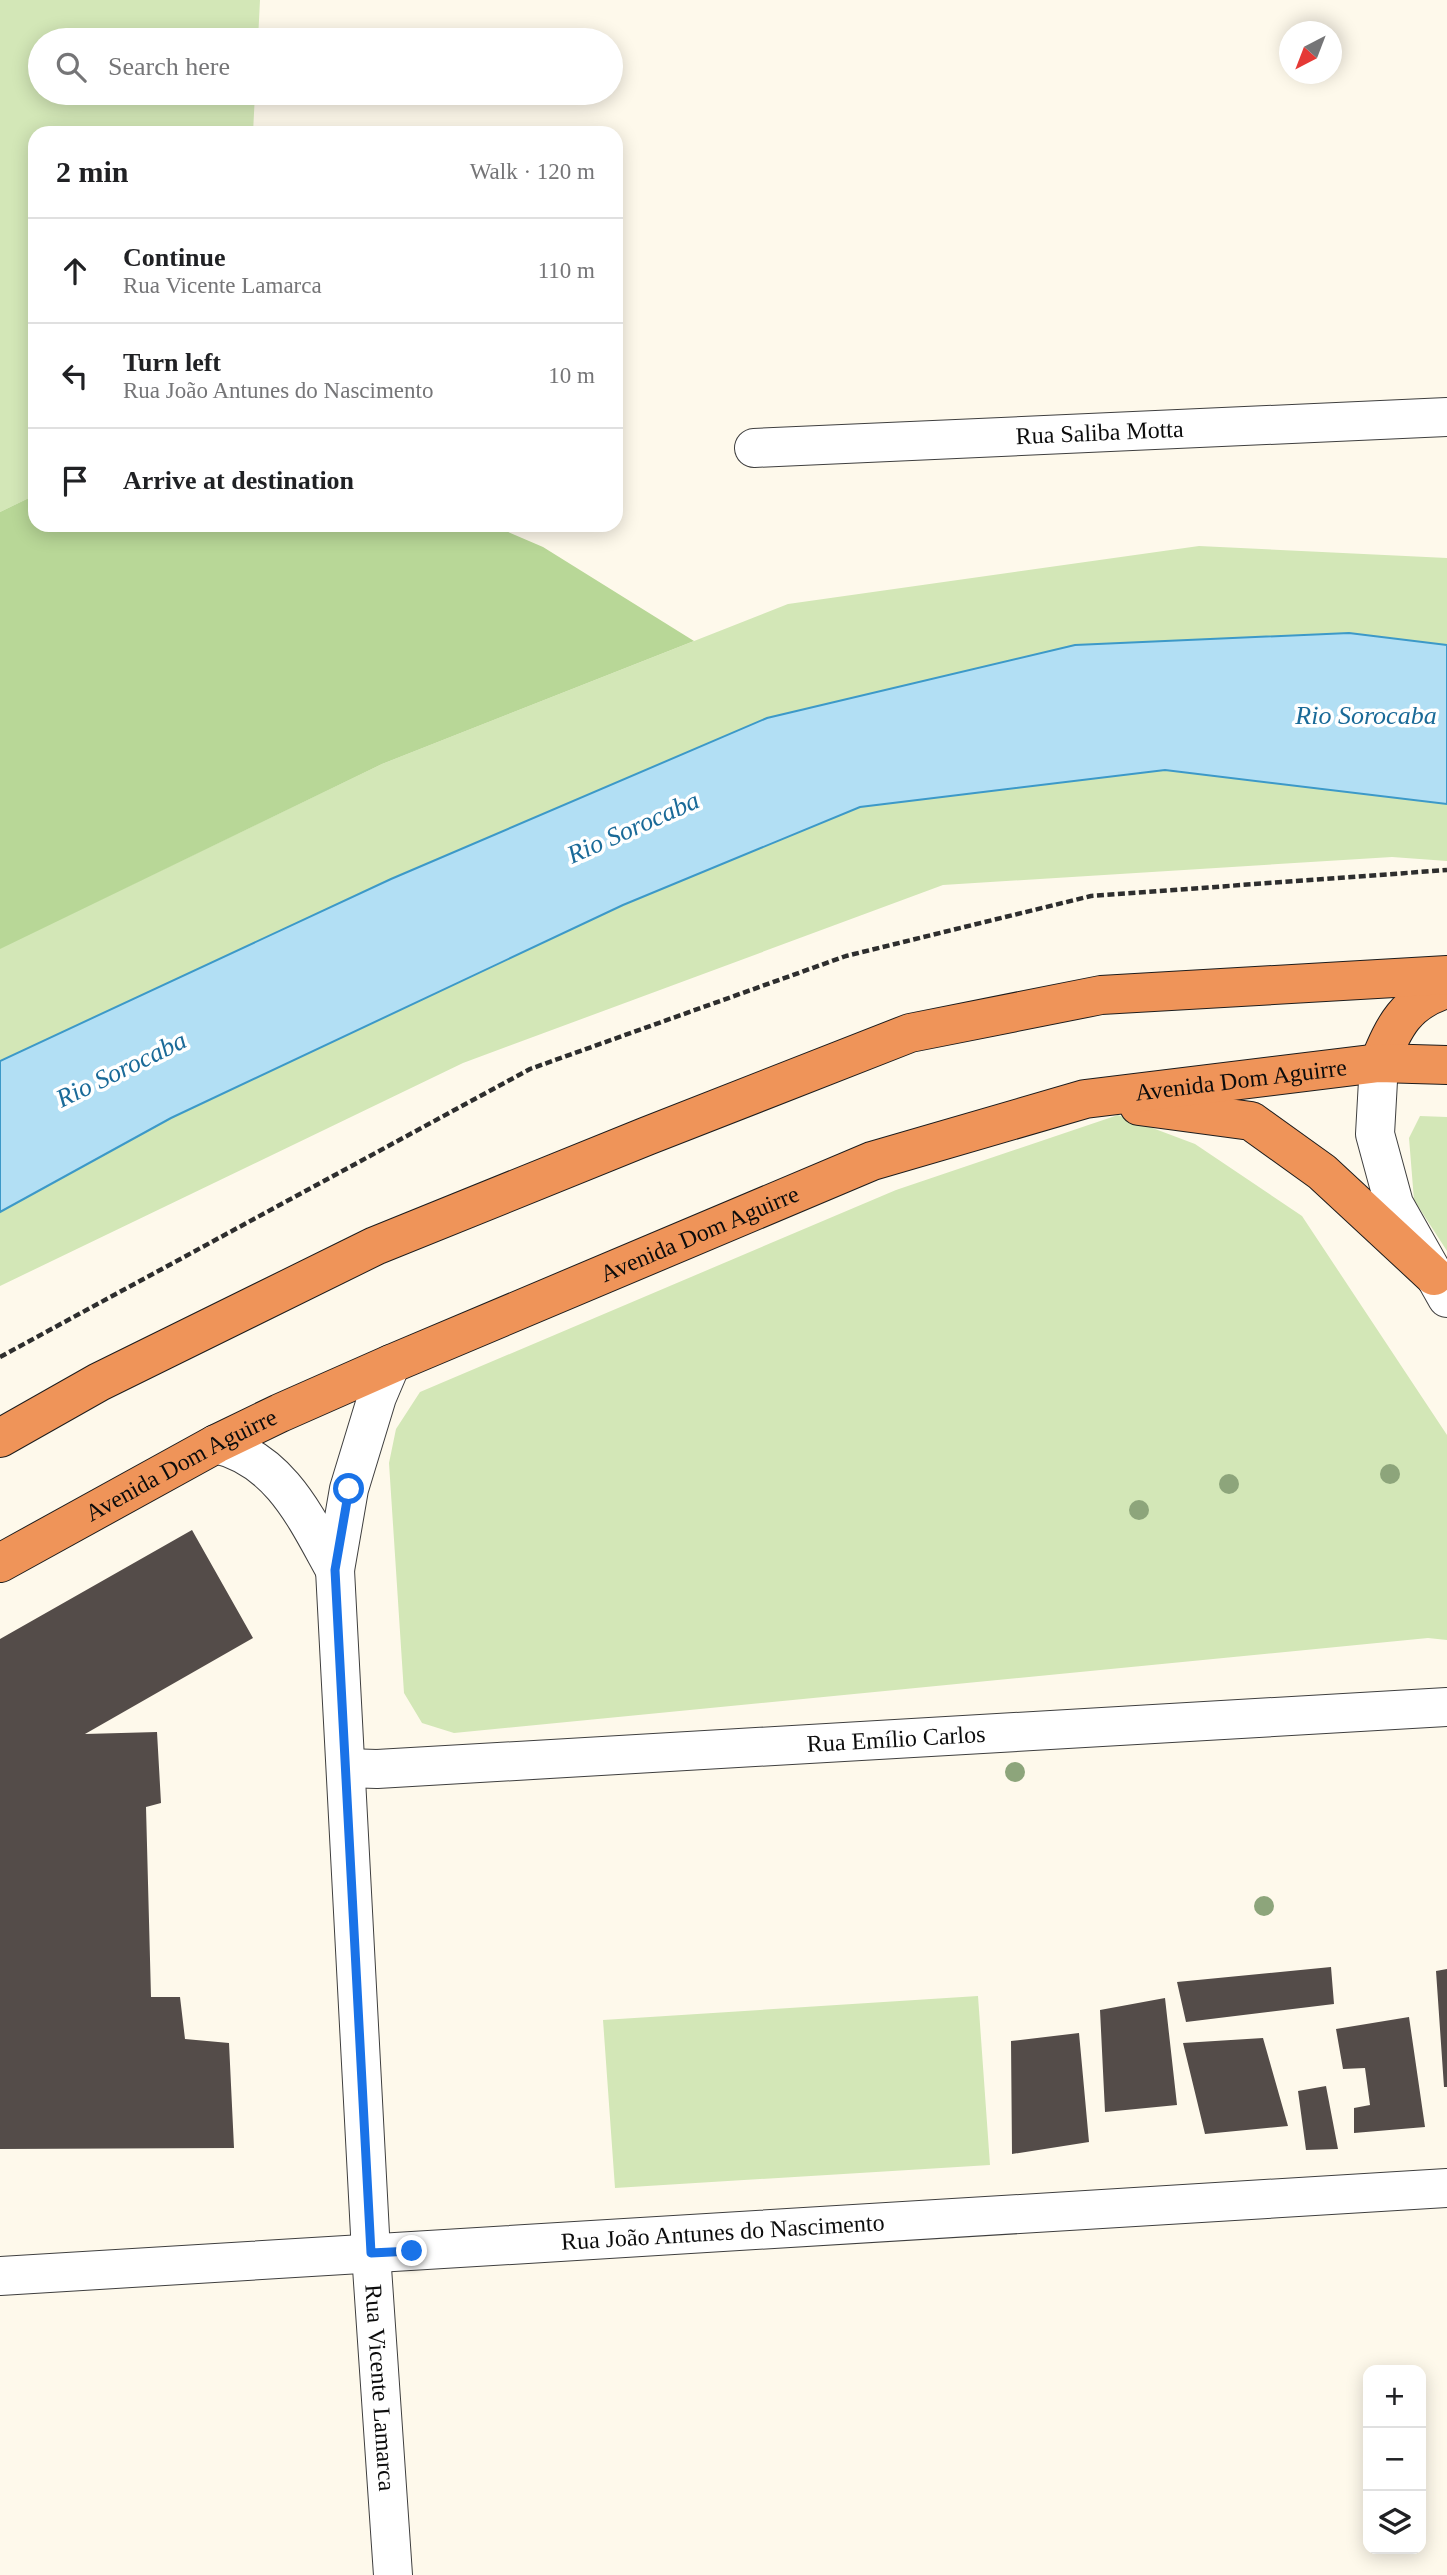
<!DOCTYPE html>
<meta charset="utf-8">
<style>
:root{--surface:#fff;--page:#f6f6f6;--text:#202124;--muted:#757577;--line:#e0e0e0}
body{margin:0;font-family:"Times New Roman",serif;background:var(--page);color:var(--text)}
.controls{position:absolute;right:21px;bottom:21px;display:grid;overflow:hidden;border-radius:14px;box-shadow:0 4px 18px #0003}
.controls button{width:63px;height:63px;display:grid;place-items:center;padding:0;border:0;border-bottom:2px solid var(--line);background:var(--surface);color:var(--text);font:35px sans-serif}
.compass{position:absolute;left:1279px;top:21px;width:63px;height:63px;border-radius:50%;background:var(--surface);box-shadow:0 4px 18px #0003;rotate:222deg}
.stop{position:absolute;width:21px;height:21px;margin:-16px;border:5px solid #1a73e8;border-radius:50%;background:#fff}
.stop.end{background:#1a73e8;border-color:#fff;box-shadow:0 2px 7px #0008}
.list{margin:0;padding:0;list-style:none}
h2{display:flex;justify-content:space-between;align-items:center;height:91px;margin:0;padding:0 28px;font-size:30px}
h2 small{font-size:23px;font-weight:400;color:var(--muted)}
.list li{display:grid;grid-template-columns:46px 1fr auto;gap:21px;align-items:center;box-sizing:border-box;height:105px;padding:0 28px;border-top:2px solid var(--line)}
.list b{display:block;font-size:26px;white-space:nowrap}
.list p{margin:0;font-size:23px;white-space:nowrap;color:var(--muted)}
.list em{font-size:23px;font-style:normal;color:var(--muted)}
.icon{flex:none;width:38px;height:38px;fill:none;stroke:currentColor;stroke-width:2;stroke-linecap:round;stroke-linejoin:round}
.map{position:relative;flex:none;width:1447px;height:2575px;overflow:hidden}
.search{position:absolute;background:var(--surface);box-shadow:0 4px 18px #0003;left:28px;top:28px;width:595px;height:77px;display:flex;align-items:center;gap:18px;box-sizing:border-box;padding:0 24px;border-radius:38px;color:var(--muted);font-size:26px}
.panel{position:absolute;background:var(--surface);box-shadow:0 4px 18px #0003;left:28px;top:126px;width:595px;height:406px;border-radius:21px}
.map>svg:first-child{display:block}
.green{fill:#d3e7b7}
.forest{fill:#b8d797}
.water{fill:#b2dff4;stroke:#3c99c8;stroke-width:2}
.building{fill:#544c49}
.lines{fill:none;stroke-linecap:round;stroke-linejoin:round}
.minor-casing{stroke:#3f3f3f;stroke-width:40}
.highway-casing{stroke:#1d1d1d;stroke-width:40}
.path{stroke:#2e2e2e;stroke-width:4.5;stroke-dasharray:7 3.5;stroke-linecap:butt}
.minor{stroke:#fff;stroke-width:38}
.highway{stroke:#ef9459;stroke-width:38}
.tree{fill:#8da57b}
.route{stroke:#1a73e8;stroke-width:9}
.labels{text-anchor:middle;stroke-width:7;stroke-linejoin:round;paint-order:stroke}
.street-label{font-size:24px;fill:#0c0c0c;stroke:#fff}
.water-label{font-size:26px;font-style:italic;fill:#1a6a98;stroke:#fff}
</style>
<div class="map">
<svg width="1447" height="2575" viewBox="0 0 1447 2575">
<rect width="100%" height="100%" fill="#fef9eb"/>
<path class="green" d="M 0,0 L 260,0 L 258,40 L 40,40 L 40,93 L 255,93 L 253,133 L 35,133 L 35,495 L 0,512 Z
M 1199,546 L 1447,558 L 1447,861 L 1392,857 L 943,885 L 463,1063 L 0,1286 L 0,948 L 382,764 L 788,604 Z
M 1118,1115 L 1195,1144 L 1302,1216 L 1447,1435 L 1447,1640 L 1428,1638 L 454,1733 L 422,1723 L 404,1693 L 389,1463 L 396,1429 L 420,1392 L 896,1190 Z
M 1420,1116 L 1447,1117 L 1447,1251 L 1414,1200 L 1409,1138 Z
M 978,1996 L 990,2165 L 615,2188 L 603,2020 Z"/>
<path class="forest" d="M 35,495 L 35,525 L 492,525 L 543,547 L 694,641 L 382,764 L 0,949 L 0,512 Z"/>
<path class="water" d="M 1349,633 L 1447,645 L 1447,804 L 1165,770 L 860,807 L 623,905 L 171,1118 L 0,1212 L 0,1061 L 391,879 L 767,718 L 1075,645 Z"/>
<path class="building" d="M 192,1530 L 253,1638 L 85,1734 L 157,1732 L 161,1803 L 146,1807 L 151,1997 L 180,1997 L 185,2039 L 229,2043 L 234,2148 L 0,2149 L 0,1639 Z
M 1331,1967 L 1334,2004 L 1186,2022 L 1177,1982 Z
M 1447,1969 L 1447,2087 L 1444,2087 L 1436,1971 Z
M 1165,1998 L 1177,2105 L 1105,2112 L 1100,2010 Z
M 1409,2017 L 1425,2127 L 1354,2133 L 1354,2108 L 1370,2105 L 1365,2068 L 1343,2069 L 1336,2029 Z
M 1079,2033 L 1089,2142 L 1012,2154 L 1011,2041 Z
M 1263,2038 L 1288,2126 L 1205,2134 L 1183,2043 Z
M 1326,2086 L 1338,2149 L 1306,2150 L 1298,2091 Z"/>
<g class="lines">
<g class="minor-casing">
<g id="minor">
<path id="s1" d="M 754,448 L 1447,417"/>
<path d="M 1379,1063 L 1375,1134 L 1394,1204 L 1447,1298"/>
<path d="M 216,1444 C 280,1459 306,1518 335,1570 L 349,1489 L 377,1397 L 391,1364"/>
<path id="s2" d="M 335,1570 L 371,2253 L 393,2575"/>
<path id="s3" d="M 346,1768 L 377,1769 L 1447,1707"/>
<path id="s4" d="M 0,2276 L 1447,2188"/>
</g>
</g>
<g class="highway-casing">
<g id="highway">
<path d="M 1379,1063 C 1394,1026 1406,1001 1447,989"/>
<path d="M 1139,1106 L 1251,1121 L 1322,1172 L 1434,1276"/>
<path d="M 0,1438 L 99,1382 L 375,1246 L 647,1136 L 910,1033 L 1101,995 L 1447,975"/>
<path id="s5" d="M 0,1563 L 216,1444 L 280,1413 L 391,1364 L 872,1161 L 1085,1099 L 1379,1063 L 1447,1065"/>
</g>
</g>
<path class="path" d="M 0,1357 L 530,1069 L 846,956 L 1091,896 L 1447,870"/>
<use href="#minor" class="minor"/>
<use href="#highway" class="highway"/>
</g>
<g class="tree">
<circle cx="1390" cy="1474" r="10"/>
<circle cx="1229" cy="1484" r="10"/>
<circle cx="1139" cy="1510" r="10"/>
<circle cx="1015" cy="1772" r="10"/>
<circle cx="1264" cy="1906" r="10"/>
</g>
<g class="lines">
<path class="route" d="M 349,1489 L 335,1570 L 371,2253 L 412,2251"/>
</g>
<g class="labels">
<g class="street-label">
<text dy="8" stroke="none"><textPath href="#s1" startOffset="346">Rua Saliba Motta</textPath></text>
<text dy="8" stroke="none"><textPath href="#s5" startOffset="1340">Avenida Dom Aguirre</textPath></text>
<text dy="8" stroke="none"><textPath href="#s5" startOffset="774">Avenida Dom Aguirre</textPath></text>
<text dy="8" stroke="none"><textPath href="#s5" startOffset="206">Avenida Dom Aguirre</textPath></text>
<text dy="8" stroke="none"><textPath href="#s3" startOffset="551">Rua Emílio Carlos</textPath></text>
<text dy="8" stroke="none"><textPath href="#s4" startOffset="724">Rua João Antunes do Nascimento</textPath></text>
<text dy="8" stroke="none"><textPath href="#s2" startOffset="819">Rua Vicente Lamarca</textPath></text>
</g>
<g class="water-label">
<text x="1366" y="724">Rio Sorocaba</text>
<text transform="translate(633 827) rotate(-24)" y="9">Rio Sorocaba</text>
<text transform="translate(121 1069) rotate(-26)" y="9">Rio Sorocaba</text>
</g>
</g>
</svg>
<div class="controls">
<button>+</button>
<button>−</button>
<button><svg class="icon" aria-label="layers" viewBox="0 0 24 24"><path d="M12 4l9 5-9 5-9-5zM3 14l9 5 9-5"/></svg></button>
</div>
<svg class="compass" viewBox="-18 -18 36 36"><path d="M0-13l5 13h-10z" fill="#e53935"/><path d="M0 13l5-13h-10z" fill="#757577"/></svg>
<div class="stop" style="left:349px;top:1489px"></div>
<div class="stop end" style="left:412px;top:2251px"></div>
<div class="search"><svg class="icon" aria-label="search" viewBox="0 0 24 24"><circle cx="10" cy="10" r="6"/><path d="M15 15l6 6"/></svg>Search here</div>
<section class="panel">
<h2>2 min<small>Walk · 120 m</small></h2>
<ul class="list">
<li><svg class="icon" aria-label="ahead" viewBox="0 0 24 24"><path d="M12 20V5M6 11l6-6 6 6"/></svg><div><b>Continue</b><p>Rua Vicente Lamarca</p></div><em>110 m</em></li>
<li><svg class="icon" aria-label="left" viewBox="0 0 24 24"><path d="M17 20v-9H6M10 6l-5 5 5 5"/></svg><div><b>Turn left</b><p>Rua João Antunes do Nascimento</p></div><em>10 m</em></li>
<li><svg class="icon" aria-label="arrive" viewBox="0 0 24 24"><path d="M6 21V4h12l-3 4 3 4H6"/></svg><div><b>Arrive at destination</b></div></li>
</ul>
</section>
</div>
